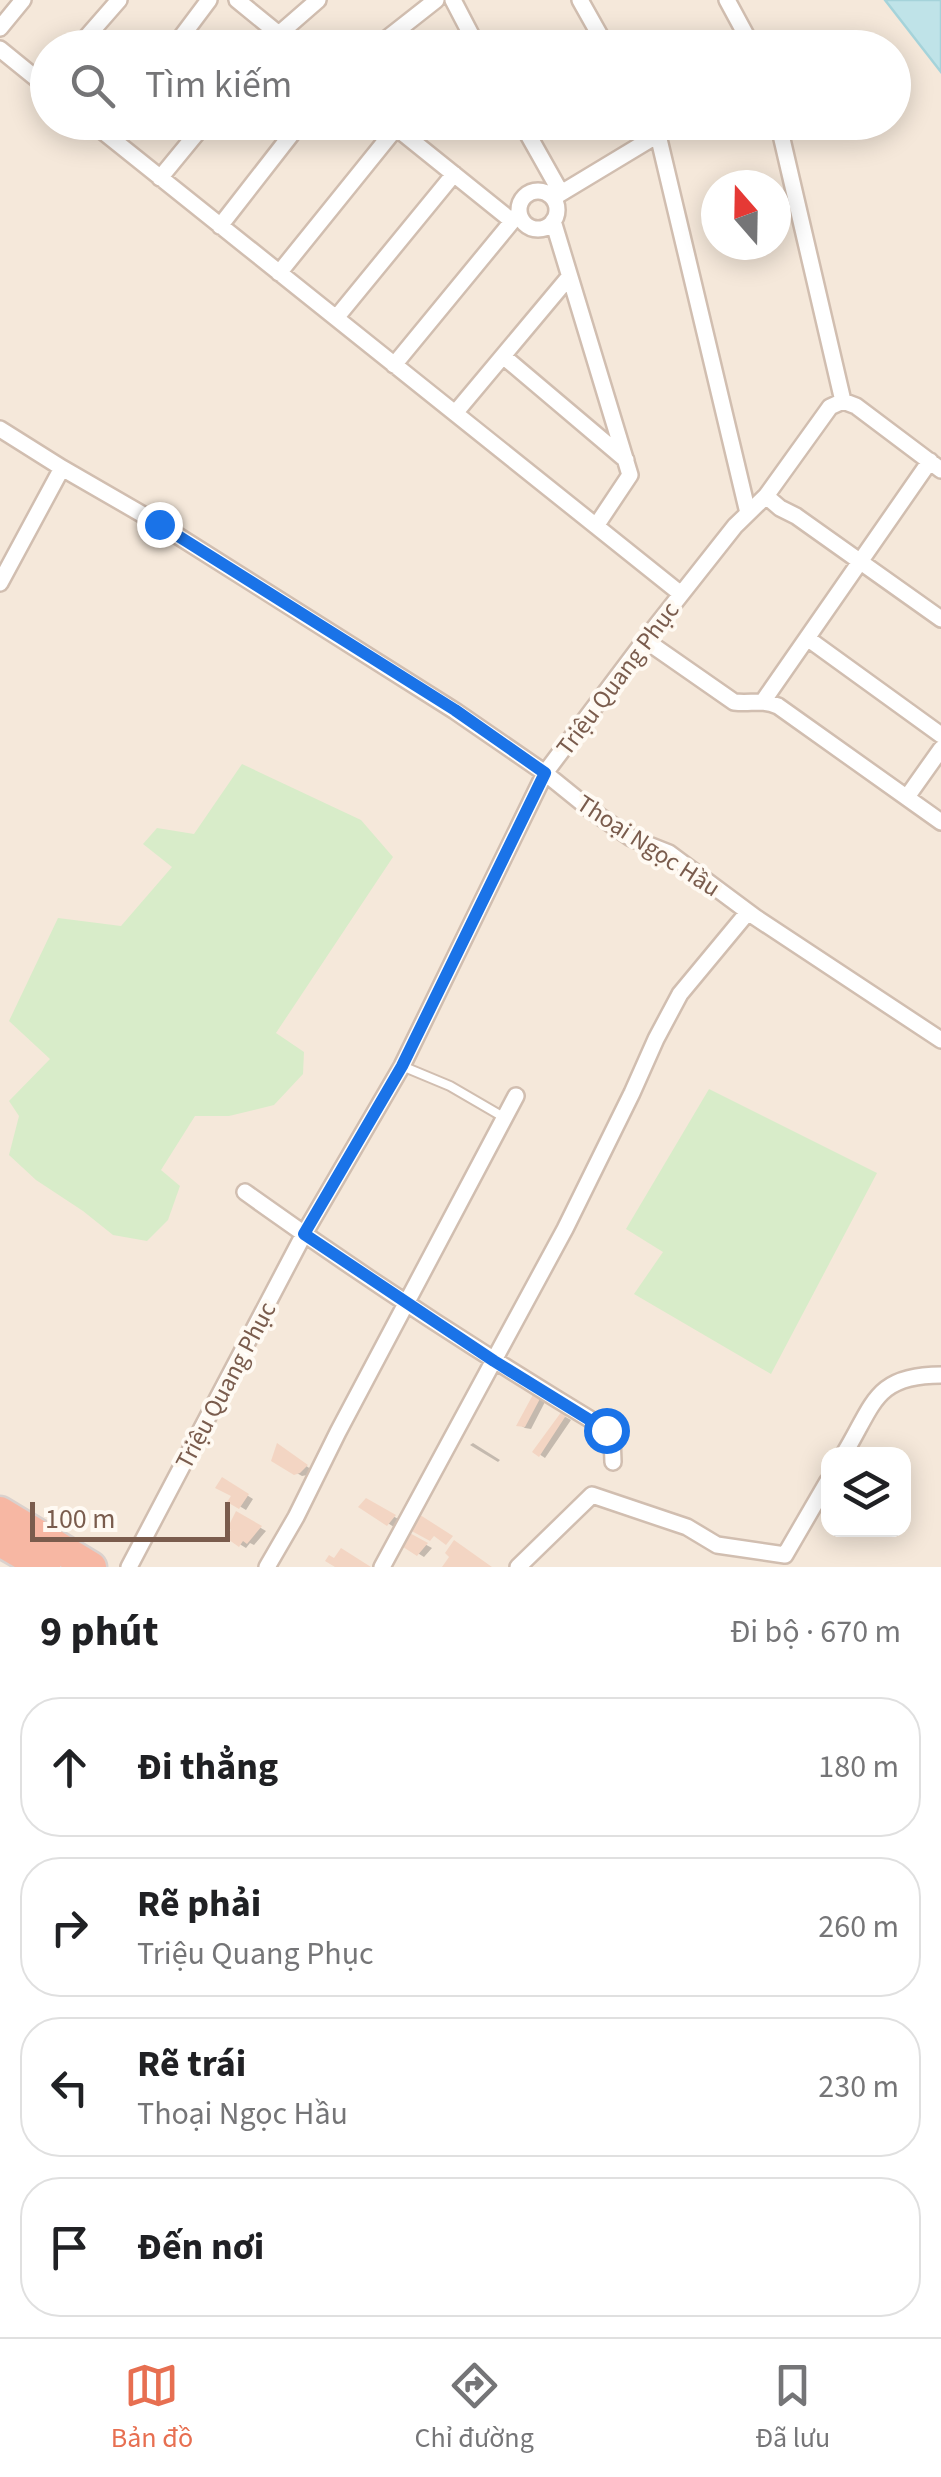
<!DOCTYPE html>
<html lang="vi">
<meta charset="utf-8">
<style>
:root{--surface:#fff;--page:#f6f6f6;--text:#202124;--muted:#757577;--line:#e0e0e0;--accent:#e76f51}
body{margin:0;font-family:"Source Sans 3",sans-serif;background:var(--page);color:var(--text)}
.controls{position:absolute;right:30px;bottom:30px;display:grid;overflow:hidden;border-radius:20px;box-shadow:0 5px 25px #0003}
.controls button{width:90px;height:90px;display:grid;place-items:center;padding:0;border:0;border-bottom:2px solid var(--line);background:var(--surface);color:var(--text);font:50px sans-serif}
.compass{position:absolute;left:701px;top:170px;width:90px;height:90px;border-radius:50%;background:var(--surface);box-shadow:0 5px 25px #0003;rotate:340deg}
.scale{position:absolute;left:30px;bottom:25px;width:200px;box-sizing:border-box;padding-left:10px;border:5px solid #7a5c4d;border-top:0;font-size:28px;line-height:35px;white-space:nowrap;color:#7a5c4d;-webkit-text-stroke:8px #fffaf3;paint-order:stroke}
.stop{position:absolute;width:30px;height:30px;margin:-22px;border:8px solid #1a73e8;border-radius:50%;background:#fff}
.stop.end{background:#1a73e8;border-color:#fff;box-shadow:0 2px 10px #0008}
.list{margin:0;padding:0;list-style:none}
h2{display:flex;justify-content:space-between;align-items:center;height:130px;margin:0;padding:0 40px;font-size:42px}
h2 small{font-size:32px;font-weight:400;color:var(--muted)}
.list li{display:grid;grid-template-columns:65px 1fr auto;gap:30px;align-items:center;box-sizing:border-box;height:140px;margin:0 20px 20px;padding:0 20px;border:2px solid var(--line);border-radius:40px}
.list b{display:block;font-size:38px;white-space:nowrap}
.list p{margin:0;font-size:32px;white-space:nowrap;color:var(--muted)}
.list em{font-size:32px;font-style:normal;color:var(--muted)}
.icon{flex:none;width:55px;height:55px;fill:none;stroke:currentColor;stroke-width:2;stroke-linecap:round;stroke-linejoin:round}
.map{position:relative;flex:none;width:941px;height:1567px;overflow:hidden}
.search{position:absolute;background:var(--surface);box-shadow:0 5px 25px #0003;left:30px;right:30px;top:30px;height:110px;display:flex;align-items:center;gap:25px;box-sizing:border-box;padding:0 35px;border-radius:55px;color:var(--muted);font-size:38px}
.sheet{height:770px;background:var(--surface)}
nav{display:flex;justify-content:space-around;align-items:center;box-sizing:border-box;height:140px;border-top:2px solid var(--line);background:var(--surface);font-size:28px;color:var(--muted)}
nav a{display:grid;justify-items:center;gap:5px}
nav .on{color:var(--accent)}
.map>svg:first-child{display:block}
.residential{fill:#f5e8da;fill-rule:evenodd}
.green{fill:#d8ecc9}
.water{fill:#bfe3e8;stroke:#a5d3da;stroke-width:2.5}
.shadow{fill:#0003}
.building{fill:#f3d5c3}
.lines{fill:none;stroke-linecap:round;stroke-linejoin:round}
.lane-casing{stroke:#d1beb0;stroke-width:12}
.street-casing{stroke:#d1beb0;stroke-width:20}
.highway-casing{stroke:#dad1cd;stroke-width:35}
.lane{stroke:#fff;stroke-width:8}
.street{stroke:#fff;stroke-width:15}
.highway{stroke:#f7b7a3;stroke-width:30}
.route{stroke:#1a73e8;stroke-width:12}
.labels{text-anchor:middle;stroke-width:8;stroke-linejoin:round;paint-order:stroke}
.street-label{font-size:25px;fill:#7a5c4d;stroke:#fffaf3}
</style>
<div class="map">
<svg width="941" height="1567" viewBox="0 0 941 1567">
<rect width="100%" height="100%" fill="#fdf6ec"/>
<path class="residential" d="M 0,0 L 885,0 L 941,72 L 941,1567 L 0,1567 ZM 48,48 L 894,48 L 894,122 L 48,122 ZM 716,185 L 776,185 L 776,245 L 716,245 ZM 828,1454 L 904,1454 L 904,1530 L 828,1530 Z"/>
<path class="green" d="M 242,764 L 361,820 L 393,857 L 276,1033 L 304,1052 L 303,1074 L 274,1105 L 229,1116 L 195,1116 L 161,1170 L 180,1186 L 168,1220 L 147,1241 L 113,1235 L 83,1211 L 36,1180 L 9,1155 L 19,1116 L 9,1101 L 50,1059 L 9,1021 L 58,918 L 121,926 L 172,867 L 143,844 L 157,828 L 194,834 Z
M 709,1089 L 877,1173 L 771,1374 L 634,1294 L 663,1252 L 626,1229 Z"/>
<path class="water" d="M 885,0 L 941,0 L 941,72 Z"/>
<path class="shadow" d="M 536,1394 L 546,1400 L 531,1429 L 525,1428 L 520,1425 Z
M 562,1415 L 571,1420 L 545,1458 L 536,1452 Z
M 473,1443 L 500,1460 L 498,1462 L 470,1445 Z
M 279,1447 L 312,1470 L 307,1475 L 302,1476 L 274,1460 Z
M 223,1480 L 253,1499 L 246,1510 L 231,1501 L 234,1496 Z
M 366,1501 L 400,1520 L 394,1527 L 362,1507 Z
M 237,1514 L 266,1531 L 254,1545 L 250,1543 L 246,1548 L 228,1537 L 234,1530 Z
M 406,1534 L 432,1548 L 424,1557 L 400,1542 Z"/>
<path class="building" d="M 535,1391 L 542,1395 L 525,1427 L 516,1426 Z
M 562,1411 L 567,1414 L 539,1457 L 532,1452 Z
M 277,1443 L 308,1465 L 300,1473 L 294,1475 L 271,1461 Z
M 222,1477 L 249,1494 L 239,1509 L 227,1502 L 231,1496 L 215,1488 Z
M 366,1498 L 396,1515 L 387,1526 L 358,1507 Z
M 236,1511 L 262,1526 L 247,1544 L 243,1541 L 239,1547 L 225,1537 L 231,1530 L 228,1527 Z
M 417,1513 L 453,1536 L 446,1545 L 434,1536 L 430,1541 L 408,1529 Z
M 406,1531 L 428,1543 L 417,1556 L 397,1543 Z
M 454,1540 L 492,1567 L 442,1567 L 449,1557 L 445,1553 Z
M 341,1548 L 371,1567 L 335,1567 L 325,1561 L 329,1555 L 334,1558 Z"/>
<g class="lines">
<g class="lane-casing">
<path id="lane" d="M 402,1066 L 450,1086 L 505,1118"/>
</g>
<g class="street-casing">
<path id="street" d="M 237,0 L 296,48
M 453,0 L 478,48
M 580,0 L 607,48
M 727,0 L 753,48
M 0,28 L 23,0
M 77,48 L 119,0
M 173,48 L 209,0
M 267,48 L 279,34 L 318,0
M 375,48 L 436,0
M 0,49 L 48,88
M 91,122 L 681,594
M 389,122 L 512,221
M 521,122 L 561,193
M 651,122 L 658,135 L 748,513
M 778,122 L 843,401
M 160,178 L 206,122
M519 210a19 19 0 1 1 38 0a19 19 0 1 1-38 0Z
M 553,198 L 679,122
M 553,221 L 630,475 L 596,526
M 220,226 L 301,122
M 279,273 L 396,128 L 404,122
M 336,318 L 454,174
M 503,356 L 626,460
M 394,365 L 519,213
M 456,412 L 569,277
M 0,429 L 62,468 L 159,524 L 455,711 L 545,773 L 592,811 L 631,838 L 669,853 L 755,917 L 941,1040
M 766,496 L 780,508 L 796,516 L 941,619
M 0,583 L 62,468
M 807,638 L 941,735
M 645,640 L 734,702 C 752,704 761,699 778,706 L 941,822
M 764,700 L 930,461
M 907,797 L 941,749
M 245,1192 C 362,1276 483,1355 606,1429 L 612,1436 L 613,1462
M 844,1454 C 874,1405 874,1375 941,1375
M 129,1567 L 304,1234 L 402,1066 L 545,773 L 645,640 L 735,526 L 766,496 L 830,407 L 843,401 L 856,406 L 941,470
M 267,1567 L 296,1517 L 338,1432 L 516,1096
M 382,1567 L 565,1229 L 632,1093 L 656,1039 L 680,994 L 748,912
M 518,1567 L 592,1495 L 687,1527 L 717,1545 L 785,1555 L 828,1481"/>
</g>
<g class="highway-casing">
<path id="highway" d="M 0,1512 L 91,1567
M 0,1541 L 45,1567"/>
</g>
<use href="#lane" class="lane"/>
<use href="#street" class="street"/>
<use href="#highway" class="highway"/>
</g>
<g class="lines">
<path class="route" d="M 159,524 L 455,710 L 545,773 L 402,1066 L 304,1234 L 494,1361 L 606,1430"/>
</g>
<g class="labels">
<g class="street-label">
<text transform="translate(617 678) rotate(-53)" y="9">Triệu Quang Phục</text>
<text transform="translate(649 845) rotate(33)" y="9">Thoại Ngọc Hầu</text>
<text transform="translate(225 1385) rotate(-62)" y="9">Triệu Quang Phục</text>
</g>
</g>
</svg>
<div class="controls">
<button><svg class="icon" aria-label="layers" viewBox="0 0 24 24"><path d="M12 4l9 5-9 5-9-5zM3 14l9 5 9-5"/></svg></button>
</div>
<svg class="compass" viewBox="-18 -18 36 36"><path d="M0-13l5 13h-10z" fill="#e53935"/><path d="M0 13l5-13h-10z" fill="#757577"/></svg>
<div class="scale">100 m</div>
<div class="stop" style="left:606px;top:1430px"></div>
<div class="stop end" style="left:159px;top:524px"></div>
<div class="search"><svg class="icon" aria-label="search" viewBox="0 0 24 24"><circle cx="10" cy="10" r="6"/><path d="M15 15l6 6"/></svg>Tìm kiếm</div>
</div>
<section class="sheet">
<h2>9 phút<small>Đi bộ · 670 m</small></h2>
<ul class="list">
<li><svg class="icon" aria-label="ahead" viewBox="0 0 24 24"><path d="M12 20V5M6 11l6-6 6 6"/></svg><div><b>Đi thẳng</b></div><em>180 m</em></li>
<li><svg class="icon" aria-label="right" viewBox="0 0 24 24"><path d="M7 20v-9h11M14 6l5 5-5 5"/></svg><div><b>Rẽ phải</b><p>Triệu Quang Phục</p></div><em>260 m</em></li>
<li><svg class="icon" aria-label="left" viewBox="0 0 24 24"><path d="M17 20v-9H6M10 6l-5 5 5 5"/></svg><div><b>Rẽ trái</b><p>Thoại Ngọc Hầu</p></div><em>230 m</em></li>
<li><svg class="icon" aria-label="arrive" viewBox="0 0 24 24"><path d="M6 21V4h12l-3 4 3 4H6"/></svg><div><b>Đến nơi</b></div></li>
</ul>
</section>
<nav>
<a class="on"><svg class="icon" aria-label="map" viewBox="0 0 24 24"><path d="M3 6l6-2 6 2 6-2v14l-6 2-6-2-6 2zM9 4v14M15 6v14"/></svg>Bản đồ</a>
<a><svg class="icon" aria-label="directions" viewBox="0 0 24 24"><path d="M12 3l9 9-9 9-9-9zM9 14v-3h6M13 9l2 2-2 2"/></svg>Chỉ đường</a>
<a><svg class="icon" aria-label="saved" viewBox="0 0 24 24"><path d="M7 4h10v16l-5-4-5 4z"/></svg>Đã lưu</a>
</nav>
